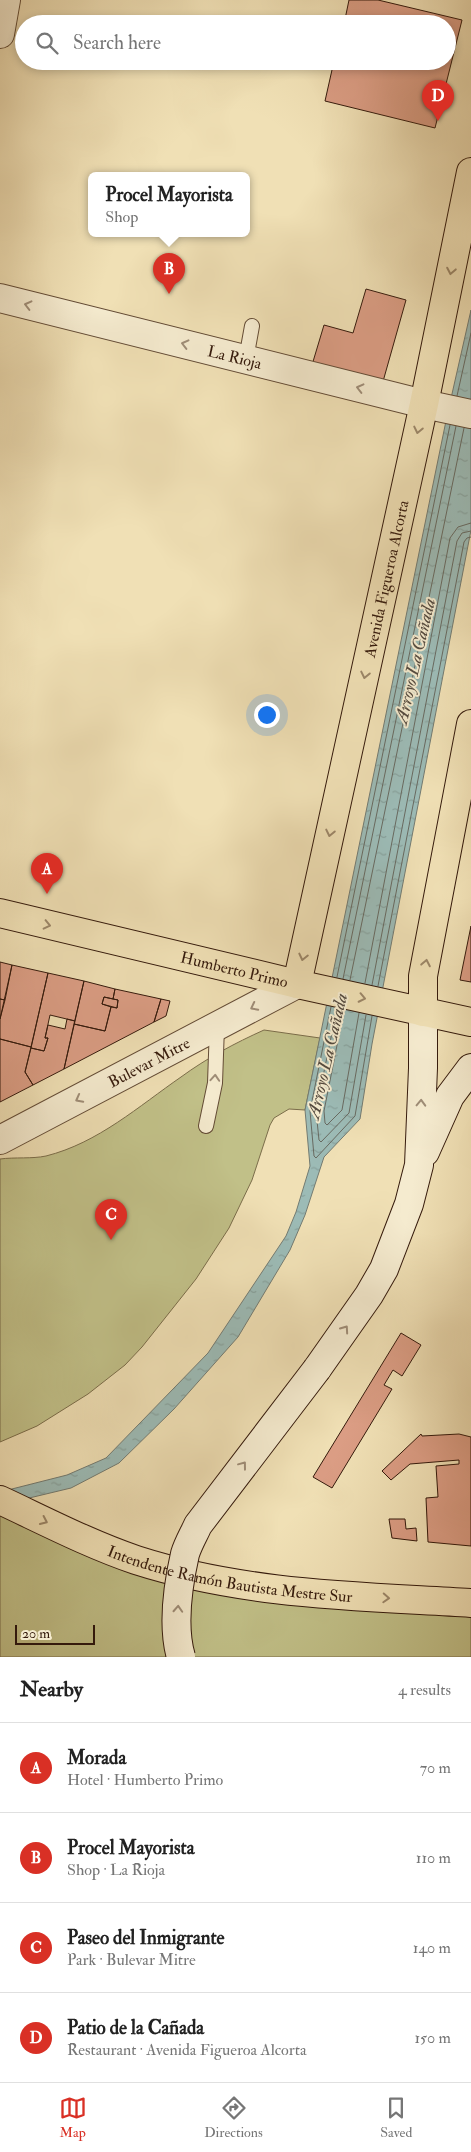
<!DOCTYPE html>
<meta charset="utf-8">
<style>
:root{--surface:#fff;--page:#f6f6f6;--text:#222;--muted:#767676;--line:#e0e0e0;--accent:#d93025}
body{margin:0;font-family:"IM FELL Double Pica",serif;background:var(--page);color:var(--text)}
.scale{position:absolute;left:15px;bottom:12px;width:80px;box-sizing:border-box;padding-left:5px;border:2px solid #351a0c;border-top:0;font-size:14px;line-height:18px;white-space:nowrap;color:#351a0c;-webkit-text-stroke:4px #f5ebcf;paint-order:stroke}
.you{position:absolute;left:266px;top:714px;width:18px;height:18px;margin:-12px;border:4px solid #fff;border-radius:50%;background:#1a73e8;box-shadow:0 0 0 8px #1a73e833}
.badge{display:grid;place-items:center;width:32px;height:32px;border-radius:50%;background:var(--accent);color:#fff;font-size:16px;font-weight:700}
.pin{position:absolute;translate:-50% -41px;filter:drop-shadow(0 1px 2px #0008)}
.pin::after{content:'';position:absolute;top:26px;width:18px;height:15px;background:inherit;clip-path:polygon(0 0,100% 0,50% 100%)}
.popup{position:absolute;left:88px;top:172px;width:162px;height:65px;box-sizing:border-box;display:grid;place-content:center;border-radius:8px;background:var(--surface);filter:drop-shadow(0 1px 4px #0005);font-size:16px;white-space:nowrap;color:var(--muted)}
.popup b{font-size:19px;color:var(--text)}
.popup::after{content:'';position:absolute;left:50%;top:100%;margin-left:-10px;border:10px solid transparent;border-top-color:var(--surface)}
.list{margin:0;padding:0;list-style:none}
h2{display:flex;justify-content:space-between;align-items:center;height:65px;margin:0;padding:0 20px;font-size:21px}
h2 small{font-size:16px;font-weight:400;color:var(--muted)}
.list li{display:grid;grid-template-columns:32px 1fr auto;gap:15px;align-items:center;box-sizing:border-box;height:90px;padding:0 20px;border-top:1px solid var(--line)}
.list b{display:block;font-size:19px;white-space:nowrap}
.list p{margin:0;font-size:16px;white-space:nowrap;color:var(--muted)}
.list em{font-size:16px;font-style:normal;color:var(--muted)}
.icon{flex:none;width:28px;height:28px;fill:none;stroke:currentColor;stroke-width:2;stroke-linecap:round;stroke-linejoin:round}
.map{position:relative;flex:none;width:471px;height:1657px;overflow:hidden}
.search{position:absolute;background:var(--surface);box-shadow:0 2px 8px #0003;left:15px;right:15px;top:15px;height:55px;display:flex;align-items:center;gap:12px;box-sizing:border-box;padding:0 18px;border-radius:28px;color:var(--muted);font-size:19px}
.sheet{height:425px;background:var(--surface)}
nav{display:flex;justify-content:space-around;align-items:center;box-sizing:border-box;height:70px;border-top:1px solid var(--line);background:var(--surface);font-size:14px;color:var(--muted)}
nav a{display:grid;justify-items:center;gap:2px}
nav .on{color:var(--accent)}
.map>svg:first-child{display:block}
.green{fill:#c1c088;stroke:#7b6d4a}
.water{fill:url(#water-ripples);stroke:#737b72}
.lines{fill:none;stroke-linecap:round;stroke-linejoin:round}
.shore{stroke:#686a61;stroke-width:1}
.building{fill:#db9d84;stroke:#351a0c}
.service-casing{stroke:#644c36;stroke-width:16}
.minor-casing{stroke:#644c36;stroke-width:30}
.tertiary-casing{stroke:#644c36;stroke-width:30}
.secondary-casing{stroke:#351a0c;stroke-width:30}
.primary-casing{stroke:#351a0c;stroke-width:30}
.service{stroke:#f5ebcf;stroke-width:14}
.minor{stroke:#f5ebcf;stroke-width:28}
.tertiary{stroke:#f5ebcf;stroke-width:28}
.secondary{stroke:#f5ebcf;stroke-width:28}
.primary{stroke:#f0e0b5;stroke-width:28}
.secondary-bridge-casing{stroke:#351a0c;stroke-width:30;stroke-linecap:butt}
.secondary-bridge{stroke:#f5ebcf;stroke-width:28}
.oneway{stroke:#9c8769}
.oneway2{stroke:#9f8d77}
.labels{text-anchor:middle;stroke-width:4;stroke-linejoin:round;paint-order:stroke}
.street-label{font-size:16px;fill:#351a0c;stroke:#f5ebcf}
.water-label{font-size:18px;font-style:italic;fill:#544a3f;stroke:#f5ebcf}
</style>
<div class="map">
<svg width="471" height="1657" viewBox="0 0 471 1657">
<defs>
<pattern id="water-ripples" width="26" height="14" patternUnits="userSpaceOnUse" patternTransform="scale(1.25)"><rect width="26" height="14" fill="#9cbbb6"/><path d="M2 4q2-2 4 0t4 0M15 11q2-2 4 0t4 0" fill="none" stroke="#87a09b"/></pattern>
</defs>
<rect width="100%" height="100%" fill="#f0e0b5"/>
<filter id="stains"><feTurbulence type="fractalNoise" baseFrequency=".004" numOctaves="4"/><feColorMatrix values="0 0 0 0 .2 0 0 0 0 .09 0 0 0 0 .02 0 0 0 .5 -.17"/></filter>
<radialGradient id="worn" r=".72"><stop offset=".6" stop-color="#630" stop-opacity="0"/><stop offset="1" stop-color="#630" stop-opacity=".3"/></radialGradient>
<path class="green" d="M 264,1030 L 320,1038 L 305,1110 L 289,1109 L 274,1118 L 270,1125 L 252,1180 L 229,1228 L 196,1279 L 142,1347 L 125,1365 L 88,1394 L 37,1426 L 0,1442 L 0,1159 C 15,1157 32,1159 46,1156 C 98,1143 139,1106 181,1077 C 207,1058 235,1043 264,1030 Z
M 0,1500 L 137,1560 L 471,1603 L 471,1657 L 0,1657 Z"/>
<path class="water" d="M 471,310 L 471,530 L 372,1044 L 360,1119 L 324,1157 L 305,1215 L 290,1250 L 238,1337 L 174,1409 L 119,1463 L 71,1488 L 0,1505 L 0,1492 L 67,1475 L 106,1458 L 208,1353 L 286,1236 L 296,1212 L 310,1166 L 305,1110 L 447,416 Z"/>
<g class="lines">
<path class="shore" d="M 457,396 L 471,333
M 337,977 L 450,425
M 343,979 L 456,426
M 350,980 L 464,428
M 365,983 L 450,538 L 458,527 L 471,523
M 372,985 L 457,541 L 462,533 L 471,531
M 378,986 L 464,542 L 467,538 L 471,537
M 331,1007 L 310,1111 L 314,1156 L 316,1158 L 355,1116 L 372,1016
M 337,1008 L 316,1111 L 319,1140 L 321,1142 L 349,1113 L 366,1015
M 344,1010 L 324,1111 L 325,1123 L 327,1125 L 342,1110 L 359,1013"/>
</g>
<path class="building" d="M 349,0 L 378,0 L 462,20 L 435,128 L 325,101 L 334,61 L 447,61 L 447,24 L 344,24 Z
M 366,289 L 406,300 L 382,385 L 312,365 L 324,325 L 353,333 Z
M 471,926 L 471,982 L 460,980 Z
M 0,962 L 12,965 L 5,1000 L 0,999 Z
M 12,965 L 48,973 L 31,1047 L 0,1039 L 0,1019 Z
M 48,973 L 84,981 L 75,1021 L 50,1015 L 45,1038 L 48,1038 L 44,1051 L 31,1048 Z
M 84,981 L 115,989 L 113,999 L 104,997 L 102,1004 L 111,1007 L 105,1031 L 74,1024 Z
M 115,989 L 161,999 L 154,1022 L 64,1069 L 74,1024 L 105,1031 L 111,1007 L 117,1008 L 118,1000 L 113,999 Z
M 104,997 L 118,1000 L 117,1008 L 102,1004 Z
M 0,999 L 5,1000 L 0,1019 Z
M 161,999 L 170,1001 L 166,1016 L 154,1022 Z
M 67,1019 L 75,1021 L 64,1069 L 33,1085 L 25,1072 L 31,1048 L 44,1051 L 48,1038 L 45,1038 L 48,1025 L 65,1029 Z
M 0,1039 L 31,1047 L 25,1072 L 33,1085 L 0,1102 Z
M 401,1333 L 421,1345 L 402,1376 L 393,1370 L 384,1385 L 392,1389 L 332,1488 L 313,1477 Z
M 421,1434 L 422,1436 L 459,1434 L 471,1437 L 471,1546 L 428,1542 L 426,1498 L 438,1497 L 436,1466 L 459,1464 L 459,1460 L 410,1464 L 391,1480 L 382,1471 Z
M 389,1519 L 405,1519 L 406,1529 L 416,1528 L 417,1541 L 392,1538 Z"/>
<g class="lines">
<g class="service-casing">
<path id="service" d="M 246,359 L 252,326
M 206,1126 L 215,1083 L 217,1026"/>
</g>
<g class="minor-casing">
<g id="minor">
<path id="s1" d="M 0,298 L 424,404 L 471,414"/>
</g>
</g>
<g class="tertiary-casing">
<g id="tertiary">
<path d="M 0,34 L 6,0"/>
<path id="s2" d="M 0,1140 L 297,984"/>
</g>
</g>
<g class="secondary-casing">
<path id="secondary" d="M 425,1152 L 450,1096 L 471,1068
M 317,1369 L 369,1295 L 384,1269 L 409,1204 L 419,1165 L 423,1068 L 423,1012"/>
</g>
<g class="primary-casing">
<g id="primary">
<path id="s3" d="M 0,913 L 297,984 L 471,1022"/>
<path id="s4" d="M 297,984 L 424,404 L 471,172"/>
<path d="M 423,1012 L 423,976 L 471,724"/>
<path id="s5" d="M 0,1500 C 45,1521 89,1544 136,1560 C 245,1595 358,1596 471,1603"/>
</g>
</g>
<use href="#service" class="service"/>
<use href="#minor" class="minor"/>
<use href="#tertiary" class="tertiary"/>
<use href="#secondary" class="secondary"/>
<use href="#primary" class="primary"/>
<g class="secondary-bridge-casing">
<path id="secondary-bridge" d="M 181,1657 C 172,1626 178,1585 185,1554 C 188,1544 194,1534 198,1525 L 317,1369"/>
</g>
<use href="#secondary-bridge" class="secondary-bridge"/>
</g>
<defs><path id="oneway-chevron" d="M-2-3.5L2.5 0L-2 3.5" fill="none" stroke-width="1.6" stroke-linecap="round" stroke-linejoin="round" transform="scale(1.25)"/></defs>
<g class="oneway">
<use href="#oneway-chevron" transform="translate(451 271) rotate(101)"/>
<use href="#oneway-chevron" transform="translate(418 430) rotate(102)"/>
<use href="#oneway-chevron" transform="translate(365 675) rotate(102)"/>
<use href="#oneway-chevron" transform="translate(330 833) rotate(102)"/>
<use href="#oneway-chevron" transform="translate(47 925) rotate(13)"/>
<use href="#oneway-chevron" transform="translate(303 957) rotate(103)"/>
<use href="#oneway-chevron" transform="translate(426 963) rotate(-79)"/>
<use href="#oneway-chevron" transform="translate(362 998) rotate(12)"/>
<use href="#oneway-chevron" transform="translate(44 1521) rotate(25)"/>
<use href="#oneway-chevron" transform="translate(386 1598) rotate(3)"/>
</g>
<g class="oneway2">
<use href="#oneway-chevron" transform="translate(28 305) rotate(-166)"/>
<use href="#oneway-chevron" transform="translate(185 344) rotate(-166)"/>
<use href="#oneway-chevron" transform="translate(360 388) rotate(-166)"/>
<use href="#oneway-chevron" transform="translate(254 1007) rotate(153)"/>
<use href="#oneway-chevron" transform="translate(215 1078) rotate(-86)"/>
<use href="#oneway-chevron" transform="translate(79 1099) rotate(152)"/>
<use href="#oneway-chevron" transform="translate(421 1103) rotate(-88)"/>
<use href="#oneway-chevron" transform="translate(345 1329) rotate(-55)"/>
<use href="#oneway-chevron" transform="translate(243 1465) rotate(-53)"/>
<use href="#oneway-chevron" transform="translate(178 1609) rotate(-87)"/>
</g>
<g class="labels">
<g class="street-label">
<text dy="6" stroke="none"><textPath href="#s1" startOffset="242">La Rioja</textPath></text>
<text dy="6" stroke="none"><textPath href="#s4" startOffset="415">Avenida Figueroa Alcorta</textPath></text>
<text dy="6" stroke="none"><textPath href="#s3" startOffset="241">Humberto Primo</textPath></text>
<text dy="6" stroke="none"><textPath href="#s2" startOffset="168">Bulevar Mitre</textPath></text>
<text dy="6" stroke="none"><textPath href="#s5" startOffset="244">Intendente Ramón Bautista Mestre Sur</textPath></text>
</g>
<g class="water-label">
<text transform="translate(415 661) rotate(-77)" y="6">Arroyo La Cañada</text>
<text transform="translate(327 1056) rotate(-77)" y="6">Arroyo La Cañada</text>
</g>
</g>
<rect width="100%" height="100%" filter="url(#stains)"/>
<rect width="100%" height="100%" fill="url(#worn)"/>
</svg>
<div class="scale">20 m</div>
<div class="you"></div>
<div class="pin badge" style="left:47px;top:894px">A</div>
<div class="pin badge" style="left:169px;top:294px">B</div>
<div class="popup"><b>Procel Mayorista</b>Shop</div>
<div class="pin badge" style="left:111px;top:1240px">C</div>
<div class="pin badge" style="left:438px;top:121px">D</div>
<div class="search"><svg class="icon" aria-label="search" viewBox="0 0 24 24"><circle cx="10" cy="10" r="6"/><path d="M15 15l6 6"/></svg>Search here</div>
</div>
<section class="sheet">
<h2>Nearby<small>4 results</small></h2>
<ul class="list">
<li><span class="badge">A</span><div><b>Morada</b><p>Hotel · Humberto Primo</p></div><em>70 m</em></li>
<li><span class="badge">B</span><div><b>Procel Mayorista</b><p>Shop · La Rioja</p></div><em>110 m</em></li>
<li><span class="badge">C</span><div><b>Paseo del Inmigrante</b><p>Park · Bulevar Mitre</p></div><em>140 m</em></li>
<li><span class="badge">D</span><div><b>Patio de la Cañada</b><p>Restaurant · Avenida Figueroa Alcorta</p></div><em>150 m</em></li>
</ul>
</section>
<nav>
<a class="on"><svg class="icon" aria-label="map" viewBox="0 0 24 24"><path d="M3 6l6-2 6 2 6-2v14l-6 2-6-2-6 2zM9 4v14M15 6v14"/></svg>Map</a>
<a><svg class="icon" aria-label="directions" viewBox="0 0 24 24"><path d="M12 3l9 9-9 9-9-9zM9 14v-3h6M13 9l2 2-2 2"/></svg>Directions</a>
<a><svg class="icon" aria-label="saved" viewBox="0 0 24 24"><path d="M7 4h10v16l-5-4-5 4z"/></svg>Saved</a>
</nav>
